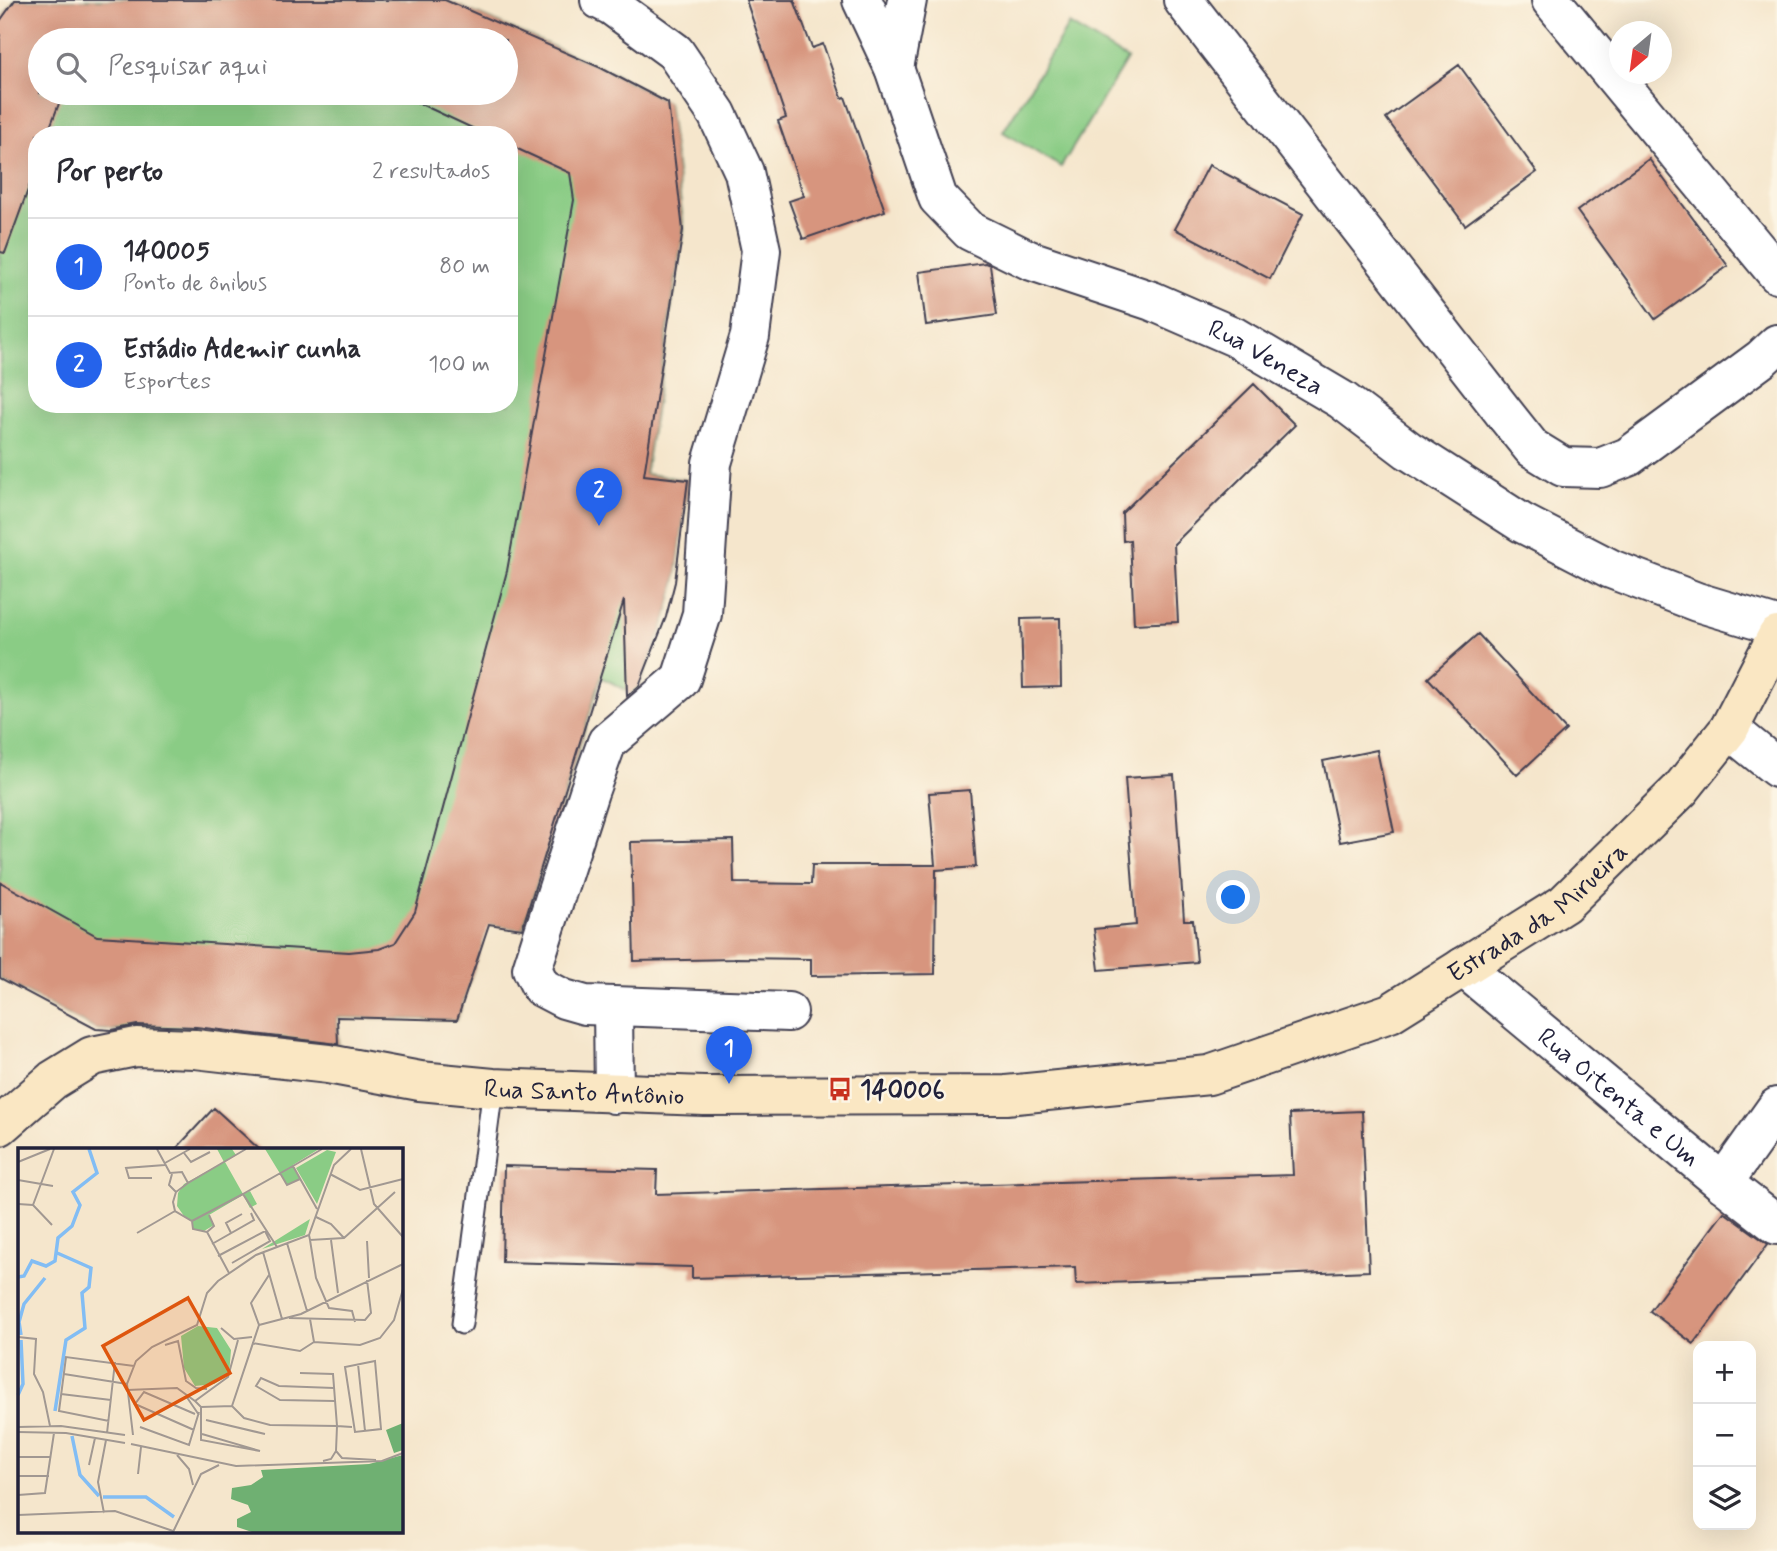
<!DOCTYPE html>
<html lang="pt">
<meta charset="utf-8">
<style>
:root{--surface:#fff;--page:#f2f2f3;--text:#2b2b33;--muted:#7c7c81;--line:#e1e1e2;--accent:#2563eb}
body{margin:0;font-family:Mynerve,sans-serif;background:var(--page);color:var(--text)}
.controls{position:absolute;right:21px;bottom:21px;display:grid;overflow:hidden;border-radius:14px;box-shadow:0 7px 28px #0002}
.controls button{width:63px;height:63px;display:grid;place-items:center;padding:0;border:0;border-bottom:2px solid var(--line);background:var(--surface);color:var(--text);font:35px sans-serif}
.compass{position:absolute;left:1609px;top:21px;width:63px;height:63px;border-radius:50%;background:var(--surface);box-shadow:0 7px 28px #0002;rotate:209deg}
.you{position:absolute;left:1234px;top:898px;width:24px;height:24px;margin:-18px;border:5px solid #fff;border-radius:50%;background:#1a73e8;box-shadow:0 0 0 10px #1a73e833}
.badge{display:grid;place-items:center;width:46px;height:46px;border-radius:50%;background:var(--accent);color:#fff;font-size:23px;font-weight:700}
.pin{position:absolute;translate:-50% -58px;filter:drop-shadow(0 2px 4px #0008)}
.pin::after{content:'';position:absolute;top:37px;width:24px;height:21px;background:inherit;clip-path:polygon(0 0,100% 0,50% 100%)}
.list{margin:0;padding:0;list-style:none}
h2{display:flex;justify-content:space-between;align-items:center;height:91px;margin:0;padding:0 28px;font-size:30px}
h2 small{font-size:23px;font-weight:400;color:var(--muted)}
.list li{display:grid;grid-template-columns:46px 1fr auto;gap:21px;align-items:center;box-sizing:border-box;height:98px;padding:0 28px;border-top:2px solid var(--line)}
.list b{display:block;font-size:26px;white-space:nowrap}
.list p{margin:0;font-size:23px;white-space:nowrap;color:var(--muted)}
.list em{font-size:23px;font-style:normal;color:var(--muted)}
.icon{flex:none;width:38px;height:38px;fill:none;stroke:currentColor;stroke-width:2;stroke-linecap:round;stroke-linejoin:round}
.map{position:relative;flex:none;width:1777px;height:1551px;overflow:hidden}
.search{position:absolute;background:var(--surface);box-shadow:0 7px 28px #0002;left:28px;top:28px;width:490px;height:77px;display:flex;align-items:center;gap:18px;box-sizing:border-box;padding:0 24px;border-radius:38px;color:var(--muted);font-size:26px}
.panel{position:absolute;background:var(--surface);box-shadow:0 7px 28px #0002;left:28px;top:126px;width:490px;height:287px;border-radius:28px}
.map>svg:first-child{display:block}
.green{fill:#8acc85;stroke:#567760;stroke-width:2;fill-rule:evenodd}
.building{fill:#d7957e}
.lines{fill:none;stroke-linecap:round;stroke-linejoin:round}
.lane-casing{stroke:#423f51;stroke-width:23}
.street-casing{stroke:#423f51;stroke-width:42}
.secondary-casing{stroke:#423f51;stroke-width:42}
.lane{stroke:#fff;stroke-width:19}
.street{stroke:#fff;stroke-width:38}
.secondary{stroke:#fae7c3;stroke-width:38}
.labels{text-anchor:middle;stroke-width:5;stroke-linejoin:round;paint-order:stroke}
.street-label{font-size:26px;fill:#22223b;stroke:#fcf5e5}
.poi-label{font-size:26px;font-weight:bold;fill:#22223b;stroke:#fcf5e5;text-anchor:start}
.inset-river{fill:none;stroke:#82bdf4;stroke-width:3.5}
.inset-road{fill:none;stroke:#a19892;stroke-width:2}
.view{fill:#de560e;fill-opacity:0.15;stroke:#de560e;stroke-width:3.5}
.inset-edge{fill:none;stroke:#22223b;stroke-width:3.5}
</style>
<div class="map">
<svg width="1777" height="1551" viewBox="0 0 1777 1551">
<rect width="100%" height="100%" fill="#fcf5e5"/>
<filter id="ink" filterUnits="userSpaceOnUse"><feTurbulence type="fractalNoise" baseFrequency=".0143" numOctaves="2"/><feDisplacementMap in="SourceGraphic" scale="14" xChannelSelector="R" yChannelSelector="G"/><feConvolveMatrix kernelMatrix="1 2 1 2 8 2 1 2 1" color-interpolation-filters="sRGB"/></filter>
<filter id="wash" filterUnits="userSpaceOnUse"><feTurbulence type="fractalNoise" baseFrequency=".00686" numOctaves="4" result="noise"/><feDisplacementMap in="SourceGraphic" scale="28" xChannelSelector="R" yChannelSelector="G"/><feGaussianBlur stdDeviation="1.57" result="paint"/><feColorMatrix in="noise" values="0 0 0 0 0 0 0 0 0 0 0 0 0 0 0 0 0 1.4 0 .05"/><feComposite in="paint" operator="in"/></filter>
<g filter="url(#wash)">
<rect width="100%" height="100%" fill="#f5e6cc"/>
<path class="green" d="M 15,0 L 445,0 L 607,70 L 668,103 L 684,229 L 645,474 L 688,480 L 675,582 L 666,617 L 636,695 L 601,677 L 523,929 L 488,924 L 457,1020 L 337,1017 L 338,1044 L 96,1029 L 0,978 L 0,21 ZM 40,40 L 506,40 L 506,93 L 40,93 ZM 37,135 L 509,135 L 509,404 L 37,404 Z
M 1069,24 L 1127,59 L 1061,167 L 1003,132 Z"/>
<g id="blocks">
<path class="building" d="M 15,0 L 445,0 L 601,68 L 668,103 L 683,230 L 644,475 L 688,480 L 675,582 L 666,617 L 639,686 L 627,696 L 624,600 L 522,929 L 489,924 L 457,1020 L 337,1017 L 338,1044 L 196,1027 L 137,1025 L 112,1030 L 96,1029 L 0,978 L 0,882 L 97,936 L 349,952 L 379,949 L 395,943 L 415,912 L 507,571 L 574,200 L 570,173 L 509,145 L 509,135 L 487,135 L 397,93 L 506,93 L 506,40 L 40,40 L 40,93 L 63,93 L 47,135 L 37,135 L 37,165 L 5,253 L 0,252 L 0,21 Z
M 746,0 L 794,0 L 812,48 L 823,44 L 842,98 L 845,97 L 885,211 L 803,239 L 789,201 L 804,196 L 778,121 L 786,118 Z
M 1459,65 L 1537,172 L 1465,225 L 1386,118 Z
M 1649,159 L 1728,266 L 1655,319 L 1577,211 Z
M 1209,165 L 1303,214 L 1270,279 L 1175,229 Z
M 985,263 L 990,265 L 997,315 L 926,325 L 919,272 Z
M 1254,384 L 1295,425 L 1174,544 L 1178,622 L 1134,624 L 1130,540 L 1123,541 L 1122,513 Z
M 1060,618 L 1061,687 L 1023,688 L 1021,619 Z
M 1478,634 L 1566,730 L 1517,775 L 1428,678 Z
M 1377,750 L 1394,832 L 1340,842 L 1323,761 Z
M 1174,775 L 1184,920 L 1193,920 L 1197,962 L 1099,970 L 1094,929 L 1136,925 L 1125,778 Z
M 970,790 L 976,867 L 936,870 L 935,974 L 811,976 L 811,959 L 735,958 L 735,959 L 634,961 L 631,842 L 733,840 L 734,883 L 811,884 L 812,865 L 935,865 L 929,793 Z
M 214,1108 L 260,1150 L 175,1150 Z
M 1362,1111 L 1369,1271 L 1253,1276 L 1253,1278 L 1076,1284 L 1075,1267 L 692,1278 L 692,1267 L 502,1262 L 504,1166 L 657,1170 L 656,1194 L 1293,1175 L 1290,1114 Z
M 1724,1212 L 1768,1244 L 1694,1344 L 1650,1311 Z"/>
</g>
</g>
<g filter="url(#ink)">
<use href="#blocks" fill-opacity="0" stroke="#423f51" stroke-width="2"/>
<g class="lines">
<g class="lane-casing">
<path id="lane" d="M 462,1324 L 493,1088"/>
</g>
<g class="street-casing">
<g id="street">
<path d="M 600,0 L 612,6 L 675,52 L 717,114 L 744,172 L 761,250 L 750,336 L 712,463 L 702,614 L 681,679 L 607,742 L 589,792 L 532,969 L 541,987 L 564,999 L 585,1005 L 788,1012"/>
<path id="s1" d="M 862,0 L 894,68 L 938,198 L 970,231 L 1029,260 L 1152,301 L 1235,337 L 1342,400 L 1408,450 L 1522,523 L 1611,569 L 1697,602 L 1777,626"/>
<path d="M 1183,0 L 1508,418 L 1532,448 L 1563,467 L 1600,468 L 1628,457 L 1761,359 L 1777,344"/>
<path d="M 1551,0 L 1777,274"/>
<path d="M 894,68 L 907,0"/>
<path d="M 1729,729 L 1777,768"/>
<path id="s2" d="M 1463,967 L 1723,1183 L 1777,1225"/>
<path d="M 613,1008 L 614,1094"/>
<path d="M 1723,1183 L 1777,1107"/>
</g>
</g>
<g class="secondary-casing">
<g id="secondary">
<path id="s3" d="M 0,1126 L 53,1080 L 92,1056 L 136,1047 L 195,1049 L 328,1064 L 420,1081 L 493,1088 L 704,1096 L 1006,1095 L 1209,1075 L 1390,1013 L 1564,904 L 1681,789 L 1729,729 L 1777,636"/>
</g>
</g>
<use href="#lane" class="lane"/>
<use href="#street" class="street"/>
<use href="#secondary" class="secondary"/>
</g>
</g>
<defs>
<g id="bus-bare" transform="scale(1.89)"><path d="M-5-6H5V4H4V6H2V4H-2V6H-4V4H-5ZM-3.5-4V0h7V-4ZM-3.5 1.2v1.5H-2V1.2ZM2 1.2v1.5H3.5V1.2Z" fill="#c8321e" stroke="#fcf5e5" stroke-width="2.5" paint-order="stroke"/></g>
</defs>
<g fill-rule="evenodd">
<use href="#bus-bare" x="840" y="1089"/>
</g>
<g class="labels">
<g class="street-label">
<text dy="9" stroke="none"><textPath href="#s1" startOffset="581">Rua Veneza</textPath></text>
<text dy="9" stroke="none"><textPath href="#s3" startOffset="1608">Estrada da Mirueira</textPath></text>
<text dy="9" stroke="none"><textPath href="#s3" startOffset="612">Rua Santo Antônio</textPath></text>
<text dy="9" stroke="none"><textPath href="#s2" startOffset="203">Rua Oitenta e Um</textPath></text>
</g>
<g class="poi-label">
<text x="860" y="1098">140006</text>
</g>
</g>
<g transform="translate(18 1148)">
<rect width="385" height="385" fill="#f5e6cc"/>
<path d="M 199,1 L 214,1 L 218,7 L 207,14 L 225,46 L 232,43 L 239,56 L 232,60 L 225,47 L 191,67 L 196,77 L 186,83 L 175,81 L 174,73 L 166,68 L 159,58 L 160,45 L 166,36 L 206,14 ZM 247,1 L 301,1 L 275,17 L 282,31 L 269,37 ZM 309,2 L 318,4 L 299,56 L 278,20 ZM 292,71 L 287,87 L 244,101 ZM 180,178 L 199,180 L 213,202 L 211,227 L 196,236 L 177,238 L 166,220 L 163,188 Z" fill="#8acc85"/>
<path d="M 385,275 L 385,302 L 376,305 L 368,282 ZM 385,307 L 385,384 L 234,384 L 219,379 L 219,371 L 233,364 L 230,357 L 213,351 L 214,340 L 233,337 L 245,329 L 243,322 L 351,316 Z" fill="#6fb072"/>
<path class="inset-river" d="M 0,129 L 6,128 L 14,113 L 28,118 L 37,113 L 40,90 L 54,78 L 62,57 L 55,44 L 79,25 L 71,1M 3,187 L 1,174 L 6,156 L 27,130M 0,247 L 5,236 L 3,192M 37,263 L 48,192 L 67,180 L 64,145 L 71,139 L 73,120 L 37,104M 54,288 L 62,327 L 81,348M 85,349 L 128,349 L 156,369"/>
<path class="inset-road" d="M 139,1 L 152,25 L 164,24 L 170,35M 343,1 L 356,56 L 385,89M 166,5 L 173,14 L 192,4M 0,14 L 32,1M 147,15 L 172,1M 262,25 L 269,37 L 282,31M 154,26 L 151,37 L 158,44M 312,26 L 342,42 L 385,31M 134,30 L 111,30 L 108,20 L 147,17M 0,32 L 35,38M 225,46 L 174,73 L 157,63 L 155,54 L 158,44 L 170,35 L 228,1M 0,56 L 15,57 L 34,77M 15,57 L 36,1M 299,61 L 275,18 L 304,1M 191,67 L 196,78 L 189,84 L 211,125M 298,69 L 313,76 L 326,90M 174,73 L 175,81 L 189,84M 119,85 L 157,63M 213,85 L 208,75 L 224,66M 291,87 L 292,92 L 326,90 L 377,44M 292,92 L 298,130 L 311,160 L 334,163 L 337,174M 313,92 L 320,145M 349,93 L 351,130M 269,95 L 289,163M 194,96 L 236,72 L 233,65M 259,99 L 225,46 L 275,18M 245,104 L 264,171M 200,108 L 247,83 L 252,93 L 214,115M 271,170 L 347,172 L 353,165 L 349,132M 292,171 L 296,194M 241,177 L 283,166 L 385,116M 241,177 L 233,155 L 251,127M 203,180 L 216,191 L 234,189M 0,189 L 18,191 L 16,226 L 25,244 L 32,278M 296,194 L 342,197 L 362,190 L 376,172 L 385,141M 234,195 L 282,203 L 296,194M 147,197 L 160,193 L 168,233 L 178,240 L 189,241M 357,213 L 363,281 L 337,284 L 327,219 ZM 340,216 L 347,283M 282,225 L 315,226 L 319,278 L 334,279M 46,226 L 109,236M 316,240 L 261,238 L 243,230 L 238,238 L 262,252 L 317,253M 109,242 L 159,240 L 177,253 L 210,229 L 220,192M 43,246 L 93,252M 168,248 L 181,267M 177,253 L 183,259 L 214,258 L 226,270 L 252,277 L 319,278 L 318,303 L 313,311 L 305,313M 214,258 L 241,177M 183,259 L 183,292 L 242,303 L 184,286M 188,272 L 247,286M 91,273 L 41,263 L 48,209 L 116,218M 0,279 L 43,278 L 107,287M 122,279 L 171,297 L 181,264M 176,282 L 117,256 L 126,244 L 177,266M 0,284 L 48,285 L 107,295M 89,285 L 97,214M 115,287 L 109,236 L 118,213 L 134,199 L 179,177 L 189,145 L 200,133 L 238,107 L 291,87 L 316,17 L 333,1M 113,296 L 218,318 L 364,313 L 385,305M 318,303 L 324,310 L 358,312M 159,307 L 171,321 L 175,337M 0,309 L 33,309M 71,317 L 77,290M 120,326 L 123,299M 0,328 L 31,328M 0,347 L 27,345 L 36,285M 86,365 L 80,334 L 88,292M 0,367 L 97,363 L 155,383M 155,384 L 183,326 L 201,317"/>
<path class="view" d="M 170,150 L 212,225 L 126,272 L 85,198 Z"/>
<rect width="385" height="385" class="inset-edge"/>
</g>
</svg>
<div class="controls">
<button>+</button>
<button>−</button>
<button><svg class="icon" aria-label="layers" viewBox="0 0 24 24"><path d="M12 4l9 5-9 5-9-5zM3 14l9 5 9-5"/></svg></button>
</div>
<svg class="compass" viewBox="-18 -18 36 36"><path d="M0-13l5 13h-10z" fill="#e53935"/><path d="M0 13l5-13h-10z" fill="#7c7c81"/></svg>
<div class="you"></div>
<div class="pin badge" style="left:729px;top:1084px">1</div>
<div class="pin badge" style="left:599px;top:526px">2</div>
<div class="search"><svg class="icon" aria-label="search" viewBox="0 0 24 24"><circle cx="10" cy="10" r="6"/><path d="M15 15l6 6"/></svg>Pesquisar aqui</div>
<section class="panel">
<h2>Por perto<small>2 resultados</small></h2>
<ul class="list">
<li><span class="badge">1</span><div><b>140005</b><p>Ponto de ônibus</p></div><em>80 m</em></li>
<li><span class="badge">2</span><div><b>Estádio Ademir cunha</b><p>Esportes</p></div><em>100 m</em></li>
</ul>
</section>
</div>
